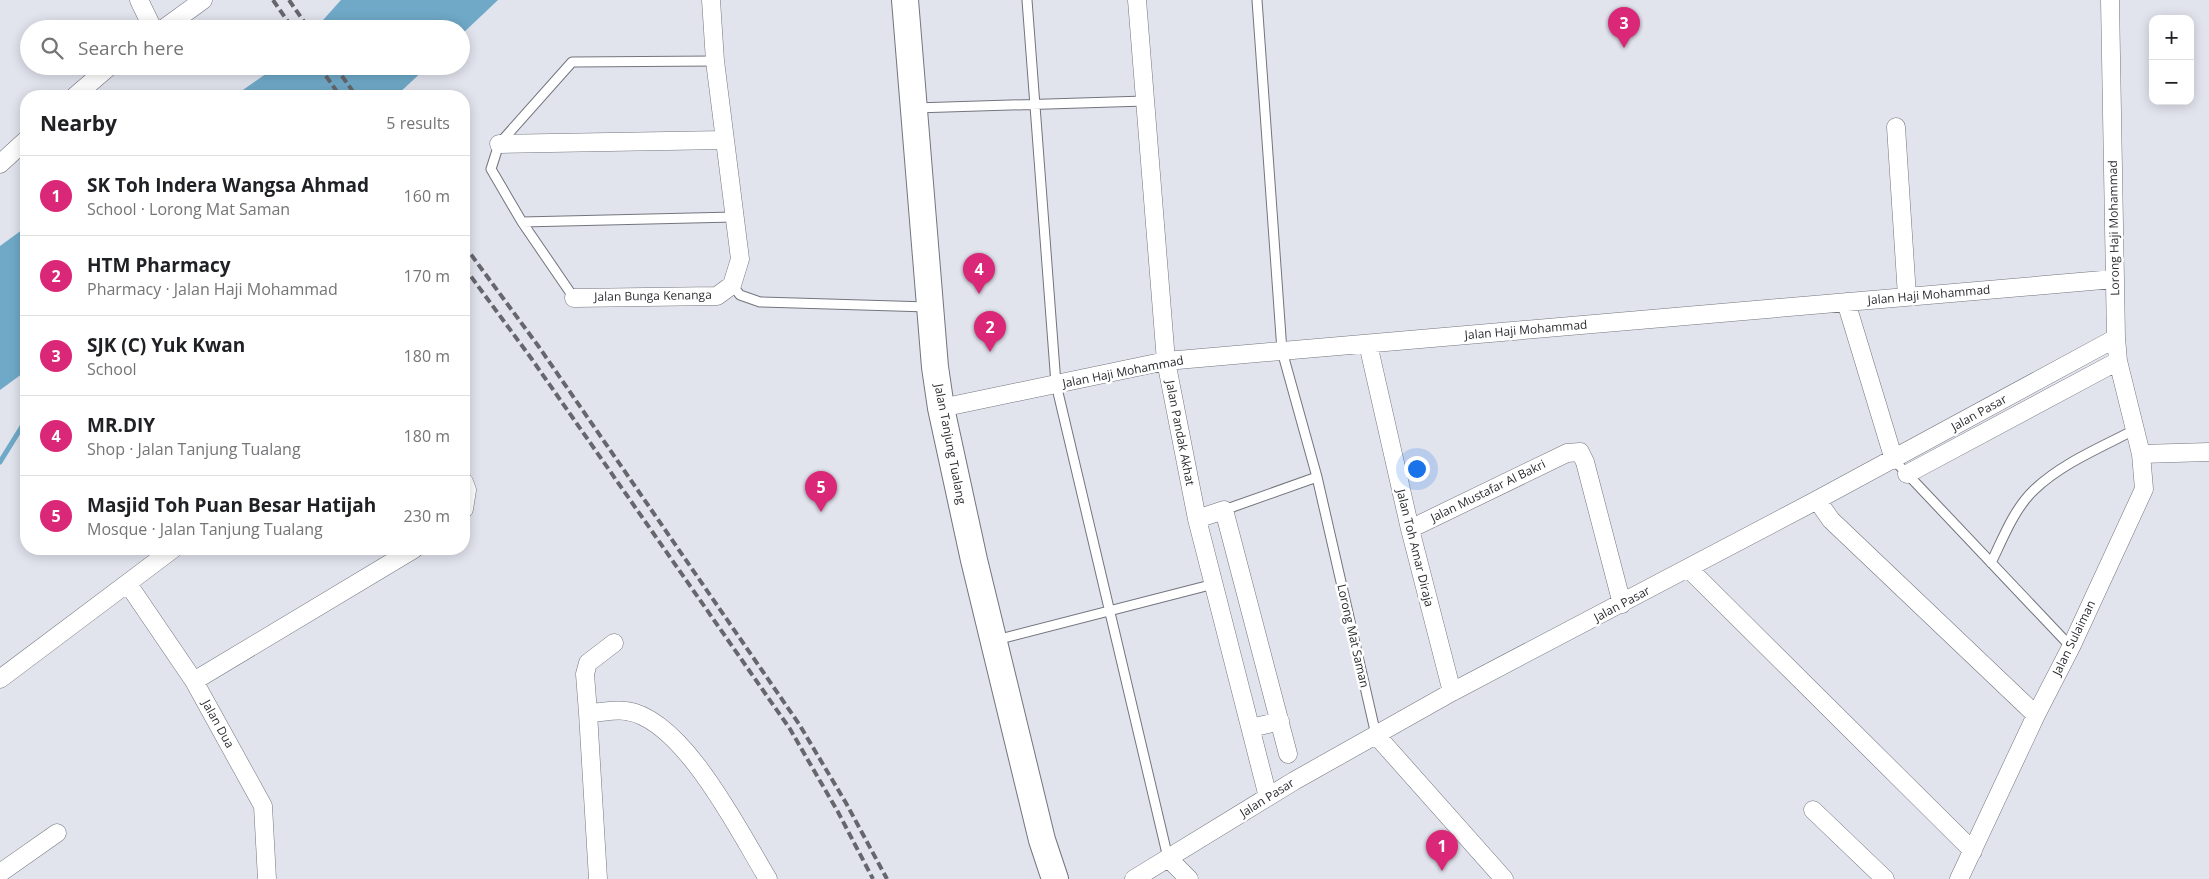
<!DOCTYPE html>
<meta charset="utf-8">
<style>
:root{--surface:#fff;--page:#f2f2f2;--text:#202124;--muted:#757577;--line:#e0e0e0;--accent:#db2777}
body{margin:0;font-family:"Open Sans",sans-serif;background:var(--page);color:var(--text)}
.controls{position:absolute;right:15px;top:15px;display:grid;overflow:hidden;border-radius:10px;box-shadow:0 2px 12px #0003}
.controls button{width:45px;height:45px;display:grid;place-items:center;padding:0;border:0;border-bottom:1px solid var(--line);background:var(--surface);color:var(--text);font:25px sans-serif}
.you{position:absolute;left:1416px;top:468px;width:18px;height:18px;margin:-12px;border:4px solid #fff;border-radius:50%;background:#1a73e8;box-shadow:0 0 0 8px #1a73e833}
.badge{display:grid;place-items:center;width:32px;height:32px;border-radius:50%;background:var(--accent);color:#fff;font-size:16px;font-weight:700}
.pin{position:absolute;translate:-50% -41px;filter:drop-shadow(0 1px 2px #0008)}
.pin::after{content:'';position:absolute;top:26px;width:18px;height:15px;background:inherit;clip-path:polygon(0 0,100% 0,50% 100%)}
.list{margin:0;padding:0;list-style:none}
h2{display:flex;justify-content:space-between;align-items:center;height:65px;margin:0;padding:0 20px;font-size:21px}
h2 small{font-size:16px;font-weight:400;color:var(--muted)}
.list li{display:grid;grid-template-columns:32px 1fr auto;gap:15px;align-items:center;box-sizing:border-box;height:80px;padding:0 20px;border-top:1px solid var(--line)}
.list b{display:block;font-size:19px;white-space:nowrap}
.list p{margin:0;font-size:16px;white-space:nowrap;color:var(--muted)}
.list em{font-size:16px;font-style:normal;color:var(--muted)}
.icon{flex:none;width:28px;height:28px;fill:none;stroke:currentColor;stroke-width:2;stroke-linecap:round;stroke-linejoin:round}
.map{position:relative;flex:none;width:2209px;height:879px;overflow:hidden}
.search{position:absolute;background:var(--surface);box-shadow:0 2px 12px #0003;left:20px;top:20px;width:450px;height:55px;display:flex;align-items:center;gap:12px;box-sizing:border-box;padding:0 18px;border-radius:28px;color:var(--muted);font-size:19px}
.panel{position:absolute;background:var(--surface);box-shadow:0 2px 12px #0003;left:20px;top:90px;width:450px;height:465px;border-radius:20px}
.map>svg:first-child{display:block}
.water{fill:#6fa9c7}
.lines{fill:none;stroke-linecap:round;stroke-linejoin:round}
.stream{stroke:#6fa9c7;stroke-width:5}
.service-casing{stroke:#73757e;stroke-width:11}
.minor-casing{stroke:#73757e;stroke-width:19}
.secondary-casing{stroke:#73757e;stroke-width:28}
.service{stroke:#fff;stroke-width:9}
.minor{stroke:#fff;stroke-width:18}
.secondary{stroke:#fff;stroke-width:26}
.rail{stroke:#66676d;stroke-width:4;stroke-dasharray:8 4;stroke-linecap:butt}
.labels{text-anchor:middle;stroke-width:5;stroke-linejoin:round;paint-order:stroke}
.street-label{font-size:12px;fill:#2b2c30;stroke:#fff}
</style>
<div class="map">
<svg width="2209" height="879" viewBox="0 0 2209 879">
<rect width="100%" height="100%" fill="#e1e3ed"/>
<path class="water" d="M 341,0 L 498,0 L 461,35 L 461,29 L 315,29 Z
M 277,66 L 428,66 L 396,96 L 229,96 L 240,92 Z
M 26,227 L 26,371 L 0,390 L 0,246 Z"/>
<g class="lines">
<path class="stream" d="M 0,462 L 26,420"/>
<g class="service-casing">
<path id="service" d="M 1027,0 L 1056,384 L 1168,858
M 1257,0 L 1282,351 L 1317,477 L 1376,735
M 915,108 L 1145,101
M 522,222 L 734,217
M 732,285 L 740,295 L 760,302 L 928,307
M 574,298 L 522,222 L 491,169 L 499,144 L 572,62 L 715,61
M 1894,460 L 2071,647
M 1224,510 L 1317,477
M 1991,563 C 2003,538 2014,509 2034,490 C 2062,463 2102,447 2136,429
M 996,640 L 1214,584"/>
</g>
<g class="minor-casing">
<path id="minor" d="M 139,0 L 153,29
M 1137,0 L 1166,361 L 1197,519 L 1268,797
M 2110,0 L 2116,338 L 2118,361 L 2141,454
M 163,29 L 203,0
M 75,96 L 110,66
M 1896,127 L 1907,296
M 499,144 L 724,140
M 0,164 L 26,140
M 574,298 L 717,296 L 732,285 L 740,259 L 715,61 L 711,0
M 1846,302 L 1894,460
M 1368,344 L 1410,529 L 1452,692
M 941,408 L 1166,361 L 2114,279
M 1907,474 L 2118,361
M 464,482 L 467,490 L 464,509
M 1817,500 L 1831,520 L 2036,715
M 1197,519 L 1224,510 L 1288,754
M 1410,529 L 1567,453 L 1580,452 L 1585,462 L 1622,604
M 1689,569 L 1973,851
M 128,584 L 194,681 L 263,806 L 267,879
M 0,679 L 173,549
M 194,681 L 414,549
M 588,713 L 585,674 L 588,663 L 614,643
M 1251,728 L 1280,721
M 1376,735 L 1504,879
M 1813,810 L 1885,879
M 1168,858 L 1189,879
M 0,873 L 57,833
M 598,879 L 588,713 C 600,713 614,709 626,711 C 683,718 740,833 768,879
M 1134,879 L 1294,781 L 1452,692 L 1817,500 L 2116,338
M 1959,879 L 2036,715 L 2071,647 L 2144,489 L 2141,454 L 2209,452"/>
</g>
<g class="secondary-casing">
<path id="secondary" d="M 905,0 L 935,367 L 941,408 L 974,560 L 1042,840 L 1055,879"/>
</g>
<use href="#service" class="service"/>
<use href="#minor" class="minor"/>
<use href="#secondary" class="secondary"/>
<path class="rail" d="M 273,0 L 293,29
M 289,0 L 309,29
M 319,66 L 340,96
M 335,66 L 356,96
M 464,245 L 539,347 L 799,724 L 846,803 L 887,879
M 464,267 L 531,358 L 790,729 L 838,812 L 873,879"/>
</g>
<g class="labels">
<g class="street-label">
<text transform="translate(2114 228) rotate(-91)" y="4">Lorong Haji Mohammad</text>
<text transform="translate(1929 295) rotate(-5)" y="4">Jalan Haji Mohammad</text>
<text transform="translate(653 296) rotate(-1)" y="4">Jalan Bunga Kenanga</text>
<text transform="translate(1526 330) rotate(-5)" y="4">Jalan Haji Mohammad</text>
<text transform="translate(1123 372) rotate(-11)" y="4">Jalan Haji Mohammad</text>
<text transform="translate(1979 413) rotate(-29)" y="4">Jalan Pasar</text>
<text transform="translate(1180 433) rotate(79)" y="4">Jalan Pandak Akhat</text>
<text transform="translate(950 444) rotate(79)" y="4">Jalan Tanjung Tualang</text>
<text transform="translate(1488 491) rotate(-26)" y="4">Jalan Mustafar Al Bakri</text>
<text transform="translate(1415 548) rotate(76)" y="4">Jalan Toh Amar Diraja</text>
<text transform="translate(1622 604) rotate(-28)" y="4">Jalan Pasar</text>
<text transform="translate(1353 636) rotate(77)" y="4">Lorong Mat Saman</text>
<text transform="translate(2074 638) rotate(-64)" y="4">Jalan Sulaiman</text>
<text transform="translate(218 724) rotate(61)" y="4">Jalan Dua</text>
<text transform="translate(1267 798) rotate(-32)" y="4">Jalan Pasar</text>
</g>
</g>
</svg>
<div class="controls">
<button>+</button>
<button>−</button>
</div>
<div class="you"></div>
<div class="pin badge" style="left:1442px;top:871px">1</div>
<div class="pin badge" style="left:990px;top:352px">2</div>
<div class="pin badge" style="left:1624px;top:48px">3</div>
<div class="pin badge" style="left:979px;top:294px">4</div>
<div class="pin badge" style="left:821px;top:512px">5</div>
<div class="search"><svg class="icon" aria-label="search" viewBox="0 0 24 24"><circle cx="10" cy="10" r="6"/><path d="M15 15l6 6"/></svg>Search here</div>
<section class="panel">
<h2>Nearby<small>5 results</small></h2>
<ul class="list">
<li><span class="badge">1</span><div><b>SK Toh Indera Wangsa Ahmad</b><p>School · Lorong Mat Saman</p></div><em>160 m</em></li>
<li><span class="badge">2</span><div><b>HTM Pharmacy</b><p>Pharmacy · Jalan Haji Mohammad</p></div><em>170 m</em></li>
<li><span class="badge">3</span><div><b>SJK (C) Yuk Kwan</b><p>School</p></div><em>180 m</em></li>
<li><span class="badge">4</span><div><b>MR.DIY</b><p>Shop · Jalan Tanjung Tualang</p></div><em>180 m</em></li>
<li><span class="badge">5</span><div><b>Masjid Toh Puan Besar Hatijah</b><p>Mosque · Jalan Tanjung Tualang</p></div><em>230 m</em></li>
</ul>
</section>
</div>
